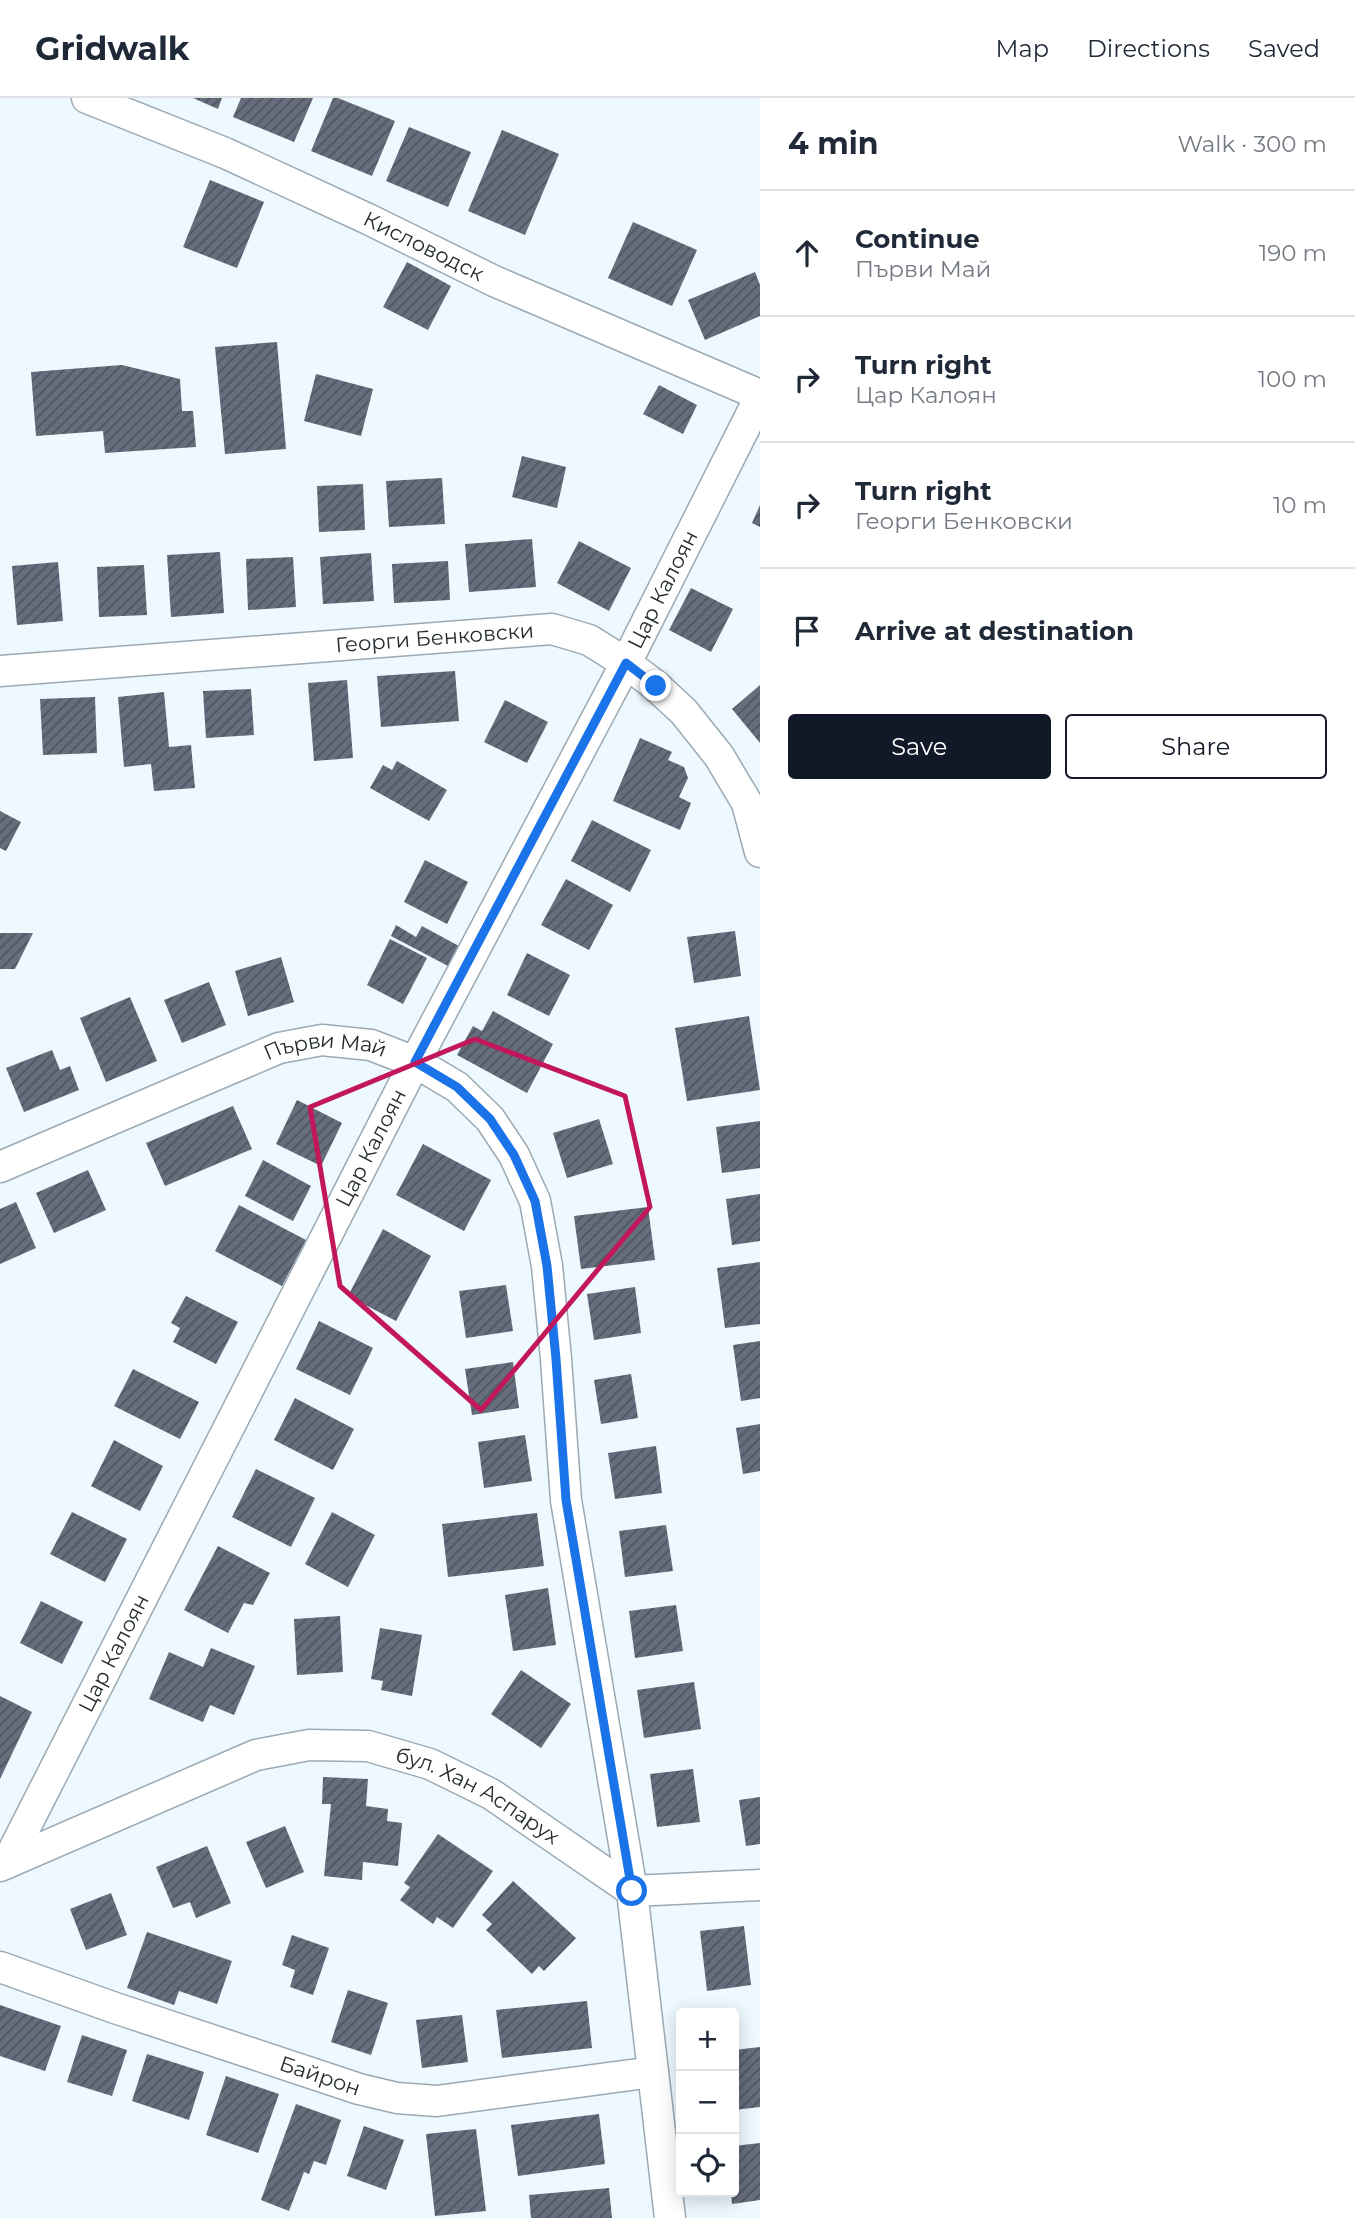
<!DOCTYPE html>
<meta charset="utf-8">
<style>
:root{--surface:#fff;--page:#f2f2f3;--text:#1f2937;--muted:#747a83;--line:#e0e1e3;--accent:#111827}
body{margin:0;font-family:Montserrat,sans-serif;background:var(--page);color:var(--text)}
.controls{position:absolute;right:21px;bottom:21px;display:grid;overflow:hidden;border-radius:7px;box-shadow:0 4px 18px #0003}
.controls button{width:63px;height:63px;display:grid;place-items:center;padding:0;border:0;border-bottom:2px solid var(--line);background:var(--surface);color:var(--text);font:35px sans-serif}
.stop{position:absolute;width:21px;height:21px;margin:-16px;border:5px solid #1a73e8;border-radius:50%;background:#fff}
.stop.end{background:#1a73e8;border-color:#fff;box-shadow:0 2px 7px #0008}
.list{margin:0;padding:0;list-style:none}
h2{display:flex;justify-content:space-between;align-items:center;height:91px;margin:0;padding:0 28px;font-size:30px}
h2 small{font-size:23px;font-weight:400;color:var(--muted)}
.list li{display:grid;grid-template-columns:46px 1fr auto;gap:21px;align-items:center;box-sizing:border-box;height:126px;padding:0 28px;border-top:2px solid var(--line)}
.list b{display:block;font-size:26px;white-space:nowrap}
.list p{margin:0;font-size:23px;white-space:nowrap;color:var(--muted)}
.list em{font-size:23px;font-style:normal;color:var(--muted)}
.actions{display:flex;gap:14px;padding:21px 28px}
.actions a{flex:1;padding:16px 0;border:2px solid var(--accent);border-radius:7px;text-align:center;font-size:24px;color:var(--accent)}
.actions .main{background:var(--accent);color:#fff}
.icon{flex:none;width:38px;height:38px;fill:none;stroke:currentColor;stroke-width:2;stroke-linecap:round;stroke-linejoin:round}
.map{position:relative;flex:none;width:760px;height:2120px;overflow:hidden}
header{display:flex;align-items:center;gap:42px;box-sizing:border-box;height:98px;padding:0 35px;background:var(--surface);border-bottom:2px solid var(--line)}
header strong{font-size:33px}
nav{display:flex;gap:38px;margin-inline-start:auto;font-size:24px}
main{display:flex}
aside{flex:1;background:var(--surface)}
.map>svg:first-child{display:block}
.building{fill:url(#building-hatch)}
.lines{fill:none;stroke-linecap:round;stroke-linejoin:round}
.minor-casing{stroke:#9aaab5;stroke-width:33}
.minor{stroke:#fff;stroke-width:30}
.route{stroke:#1a73e8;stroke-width:9}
.marked{fill:none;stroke:#c2185b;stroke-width:5;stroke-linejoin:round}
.labels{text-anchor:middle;stroke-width:7;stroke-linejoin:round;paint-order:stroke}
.street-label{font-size:21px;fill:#252c30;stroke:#fff}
</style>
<header>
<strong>Gridwalk</strong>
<nav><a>Map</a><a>Directions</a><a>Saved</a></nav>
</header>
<main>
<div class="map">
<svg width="760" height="2120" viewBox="0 0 760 2120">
<defs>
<pattern id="building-hatch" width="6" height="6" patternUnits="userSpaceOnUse" patternTransform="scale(1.75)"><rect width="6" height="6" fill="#666d7c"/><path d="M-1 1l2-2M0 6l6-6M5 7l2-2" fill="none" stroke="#4f5560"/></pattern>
</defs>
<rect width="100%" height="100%" fill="#edf8ff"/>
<path class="building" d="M 193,0 L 222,0 L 218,11 Z
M 241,0 L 313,0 L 294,44 L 233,19 Z
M 333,0 L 338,0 L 395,23 L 372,78 L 311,53 Z
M 409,29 L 471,54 L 448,109 L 386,83 Z
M 502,32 L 559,56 L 525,137 L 468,113 Z
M 210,82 L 264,104 L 237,170 L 183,149 Z
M 633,124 L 697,152 L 672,208 L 608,180 Z
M 407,164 L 451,188 L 428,232 L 383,209 Z
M 755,174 L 760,187 L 760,218 L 705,242 L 688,202 Z
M 277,244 L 286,351 L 225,356 L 215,249 Z
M 122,267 L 180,281 L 182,313 L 193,313 L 196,349 L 105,355 L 103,333 L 36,338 L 31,274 Z
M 316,276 L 373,291 L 361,338 L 304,323 Z
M 659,287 L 697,307 L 683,336 L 643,316 Z
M 522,358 L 566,369 L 557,410 L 512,399 Z
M 442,380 L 445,426 L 389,429 L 386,383 Z
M 363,386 L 365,432 L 319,434 L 317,388 Z
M 760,407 L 760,429 L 752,425 Z
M 532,441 L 536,489 L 469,494 L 465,446 Z
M 579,443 L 631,470 L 609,513 L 557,485 Z
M 220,454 L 224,515 L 171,519 L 167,457 Z
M 371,455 L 374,503 L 323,506 L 320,459 Z
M 293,459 L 296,509 L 248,512 L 246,461 Z
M 448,463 L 450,502 L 394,505 L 392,466 Z
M 58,464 L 63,523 L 17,527 L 12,468 Z
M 144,467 L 147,517 L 99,519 L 97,469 Z
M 691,490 L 733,511 L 711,554 L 669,532 Z
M 455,573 L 459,623 L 381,629 L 377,578 Z
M 347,582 L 353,660 L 314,663 L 308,585 Z
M 760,587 L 760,645 L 732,611 Z
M 251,591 L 254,637 L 206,640 L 203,593 Z
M 164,594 L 169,649 L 191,647 L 195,690 L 154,693 L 151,666 L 124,669 L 118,599 Z
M 95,599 L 97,655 L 43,657 L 40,601 Z
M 505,602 L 548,624 L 527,665 L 484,644 Z
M 640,640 L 672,654 L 668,662 L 684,669 L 688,680 L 679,699 L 691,705 L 680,732 L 613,703 Z
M 397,663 L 447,692 L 429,723 L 370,690 L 383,667 L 392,672 Z
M 0,713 L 21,724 L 6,753 L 0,750 Z
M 592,722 L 651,752 L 630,794 L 571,763 Z
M 425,762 L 468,784 L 447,826 L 404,804 Z
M 566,781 L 613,807 L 589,852 L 541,827 Z
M 396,827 L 416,839 L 422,828 L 459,848 L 448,868 L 391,838 Z
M 735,833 L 741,878 L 694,885 L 687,839 Z
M 0,835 L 33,835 L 15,871 L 0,871 Z
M 390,841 L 427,860 L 403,906 L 367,887 Z
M 527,855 L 570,877 L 549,918 L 507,897 Z
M 281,859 L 294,904 L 248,918 L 235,873 Z
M 209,884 L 226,927 L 182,945 L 164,902 Z
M 130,899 L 157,963 L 106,984 L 80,920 Z
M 493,913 L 553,946 L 527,995 L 457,957 L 473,928 L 482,933 Z
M 749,918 L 760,992 L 687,1003 L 675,930 Z
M 52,952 L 60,972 L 70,968 L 79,992 L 24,1014 L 6,970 Z
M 297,1002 L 342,1025 L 321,1068 L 276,1046 Z
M 233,1008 L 252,1051 L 165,1088 L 146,1045 Z
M 599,1021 L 613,1066 L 567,1080 L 553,1035 Z
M 760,1023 L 760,1070 L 722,1075 L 716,1029 Z
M 423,1046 L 491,1082 L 464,1133 L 396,1097 Z
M 263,1062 L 311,1088 L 293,1123 L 245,1098 Z
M 88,1072 L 106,1112 L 54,1135 L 36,1095 Z
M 760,1096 L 760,1143 L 732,1147 L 726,1101 Z
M 16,1104 L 36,1150 L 0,1166 L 0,1111 Z
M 239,1107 L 306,1142 L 282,1188 L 215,1153 Z
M 648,1109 L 655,1162 L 581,1171 L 574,1118 Z
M 383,1131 L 431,1158 L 396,1223 L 348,1198 Z
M 760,1164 L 760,1226 L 725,1230 L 717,1170 Z
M 506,1187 L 513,1233 L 466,1240 L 459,1193 Z
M 635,1189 L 641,1235 L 594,1242 L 587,1196 Z
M 186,1198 L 238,1224 L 216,1266 L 173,1244 L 180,1230 L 171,1225 Z
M 319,1223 L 373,1250 L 350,1297 L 296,1271 Z
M 760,1243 L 760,1300 L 741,1303 L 733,1247 Z
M 513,1264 L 519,1310 L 472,1317 L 465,1271 Z
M 133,1271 L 199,1304 L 180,1341 L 114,1308 Z
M 631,1276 L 638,1320 L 601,1326 L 594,1282 Z
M 295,1300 L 354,1331 L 333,1372 L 274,1342 Z
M 760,1326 L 760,1373 L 743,1376 L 736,1330 Z
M 525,1337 L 532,1383 L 484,1390 L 478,1344 Z
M 114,1342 L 163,1368 L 140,1413 L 91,1388 Z
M 656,1348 L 662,1395 L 615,1401 L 608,1355 Z
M 256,1371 L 315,1400 L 291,1449 L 232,1419 Z
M 72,1414 L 127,1441 L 105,1484 L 50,1456 Z
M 332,1414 L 375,1437 L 348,1489 L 305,1466 Z
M 537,1415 L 544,1468 L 448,1479 L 442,1426 Z
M 666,1427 L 673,1473 L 625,1479 L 619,1433 Z
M 218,1448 L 270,1475 L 253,1507 L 244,1505 L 228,1535 L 184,1512 Z
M 548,1490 L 556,1547 L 513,1553 L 505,1497 Z
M 41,1503 L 83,1524 L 62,1566 L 20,1545 Z
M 676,1507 L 683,1553 L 635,1560 L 629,1513 Z
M 340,1518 L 343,1574 L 297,1577 L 294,1521 Z
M 380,1530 L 422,1537 L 412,1598 L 381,1592 L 383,1583 L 371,1581 Z
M 211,1550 L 255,1568 L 234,1617 L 210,1607 L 203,1624 L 149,1601 L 169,1554 L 203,1569 Z
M 521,1572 L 571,1606 L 541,1650 L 491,1616 Z
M 694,1584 L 701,1631 L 644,1640 L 637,1592 Z
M 0,1598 L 32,1614 L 0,1681 Z
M 693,1671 L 700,1724 L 657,1729 L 650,1676 Z
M 323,1679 L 368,1681 L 366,1708 L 388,1711 L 387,1723 L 402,1725 L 398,1768 L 363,1764 L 362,1782 L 324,1778 L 331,1706 L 322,1706 Z
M 760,1699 L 760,1746 L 746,1748 L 739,1702 Z
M 285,1728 L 304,1774 L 266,1790 L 246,1744 Z
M 438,1736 L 493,1773 L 453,1830 L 437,1819 L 433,1826 L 400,1802 L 410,1789 L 404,1785 Z
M 207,1748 L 231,1805 L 196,1820 L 190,1804 L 173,1810 L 156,1769 Z
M 513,1783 L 576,1840 L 544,1873 L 539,1868 L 532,1876 L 486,1832 L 492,1826 L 482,1817 Z
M 111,1795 L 127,1837 L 86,1852 L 70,1811 Z
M 744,1828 L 751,1887 L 707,1893 L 700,1833 Z
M 147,1834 L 232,1863 L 217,1906 L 179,1893 L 174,1907 L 127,1890 Z
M 292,1837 L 329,1850 L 313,1897 L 290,1889 L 295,1872 L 282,1867 Z
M 348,1892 L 388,1905 L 371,1957 L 331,1944 Z
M 587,1903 L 592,1950 L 502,1960 L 496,1912 Z
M 0,1907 L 61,1928 L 45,1973 L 0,1958 Z
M 462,1917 L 468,1964 L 422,1970 L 416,1922 Z
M 82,1937 L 127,1952 L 112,1998 L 67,1984 Z
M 760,1949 L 760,2009 L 734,2012 L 734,1952 Z
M 147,1956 L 204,1974 L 189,2022 L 132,2003 Z
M 226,1978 L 279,1996 L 258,2055 L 206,2037 Z
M 296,2006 L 341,2022 L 326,2067 L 314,2063 L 309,2076 L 304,2074 L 289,2113 L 261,2102 Z
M 599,2016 L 605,2066 L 518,2078 L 511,2027 Z
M 364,2028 L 404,2042 L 386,2092 L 347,2078 Z
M 476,2031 L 486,2113 L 435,2118 L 426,2036 Z
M 760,2045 L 760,2102 L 732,2106 L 731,2094 L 734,2094 L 734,2048 Z
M 609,2090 L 612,2120 L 531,2120 L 529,2097 Z"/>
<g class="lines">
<g class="minor-casing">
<g id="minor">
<path id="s1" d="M 87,0 L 225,55 L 368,121 L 494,183 L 760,297"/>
<path id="s2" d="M 0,573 L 552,531 L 589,542 L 626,565 L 656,588 L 684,614 L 719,658 L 747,705 L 760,754"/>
<path id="s3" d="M 0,1069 L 279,950 L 322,942 L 371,947 L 415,964 L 457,989 L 490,1021 L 514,1057 L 535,1103 L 547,1168 L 556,1261 L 566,1402 L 632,1793 L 760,1787"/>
<path id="s4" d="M 0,1762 L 7,1765 L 415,964 L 626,565 L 760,299"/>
<path id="s5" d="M 0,1768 L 256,1657 L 309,1647 L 368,1648 L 430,1666 L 491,1696 L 632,1793 L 670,2120"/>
<path id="s6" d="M 0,1869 L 115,1910 L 359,1991 L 397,2000 L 437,2003 L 653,1974"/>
</g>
</g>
<use href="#minor" class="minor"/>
</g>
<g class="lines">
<path class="route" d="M 632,1793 L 566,1402 L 556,1261 L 547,1168 L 535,1103 L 514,1057 L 490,1021 L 457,989 L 415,964 L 626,565 L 656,588"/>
</g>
<path class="marked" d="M 475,941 L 625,998 L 650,1109 L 481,1312 L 340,1188 L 310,1009 Z"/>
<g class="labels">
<g class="street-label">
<text dy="7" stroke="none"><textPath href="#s1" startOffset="368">Кисловодск</textPath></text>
<text dy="7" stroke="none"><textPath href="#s4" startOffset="1440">Цар Калоян</textPath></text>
<text dy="7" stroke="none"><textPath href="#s2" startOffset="436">Георги Бенковски</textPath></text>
<text dy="7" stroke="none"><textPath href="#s3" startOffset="350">Първи Май</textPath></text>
<text dy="7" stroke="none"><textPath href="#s4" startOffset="810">Цар Калоян</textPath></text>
<text dy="7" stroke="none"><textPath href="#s4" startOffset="243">Цар Калоян</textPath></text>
<text dy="7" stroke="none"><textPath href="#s5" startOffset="513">бул. Хан Аспарух</textPath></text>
<text dy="7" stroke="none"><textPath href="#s6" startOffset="338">Байрон</textPath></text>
</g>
</g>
</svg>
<div class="controls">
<button>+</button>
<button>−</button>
<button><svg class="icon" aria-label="locate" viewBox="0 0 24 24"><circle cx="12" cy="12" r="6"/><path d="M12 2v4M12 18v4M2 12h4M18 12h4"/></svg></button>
</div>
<div class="stop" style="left:632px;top:1793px"></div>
<div class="stop end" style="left:656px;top:588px"></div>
</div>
<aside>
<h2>4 min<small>Walk · 300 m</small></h2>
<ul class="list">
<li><svg class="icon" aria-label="ahead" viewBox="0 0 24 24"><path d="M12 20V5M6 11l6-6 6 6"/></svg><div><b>Continue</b><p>Първи Май</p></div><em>190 m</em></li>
<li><svg class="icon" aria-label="right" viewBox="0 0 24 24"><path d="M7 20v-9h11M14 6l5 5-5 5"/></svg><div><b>Turn right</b><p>Цар Калоян</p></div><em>100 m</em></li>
<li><svg class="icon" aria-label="right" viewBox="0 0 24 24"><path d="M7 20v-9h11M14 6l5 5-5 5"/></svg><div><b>Turn right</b><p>Георги Бенковски</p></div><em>10 m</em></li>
<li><svg class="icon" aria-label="arrive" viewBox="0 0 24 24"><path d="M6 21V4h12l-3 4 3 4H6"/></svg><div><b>Arrive at destination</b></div></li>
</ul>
<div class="actions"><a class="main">Save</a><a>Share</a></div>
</aside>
</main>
